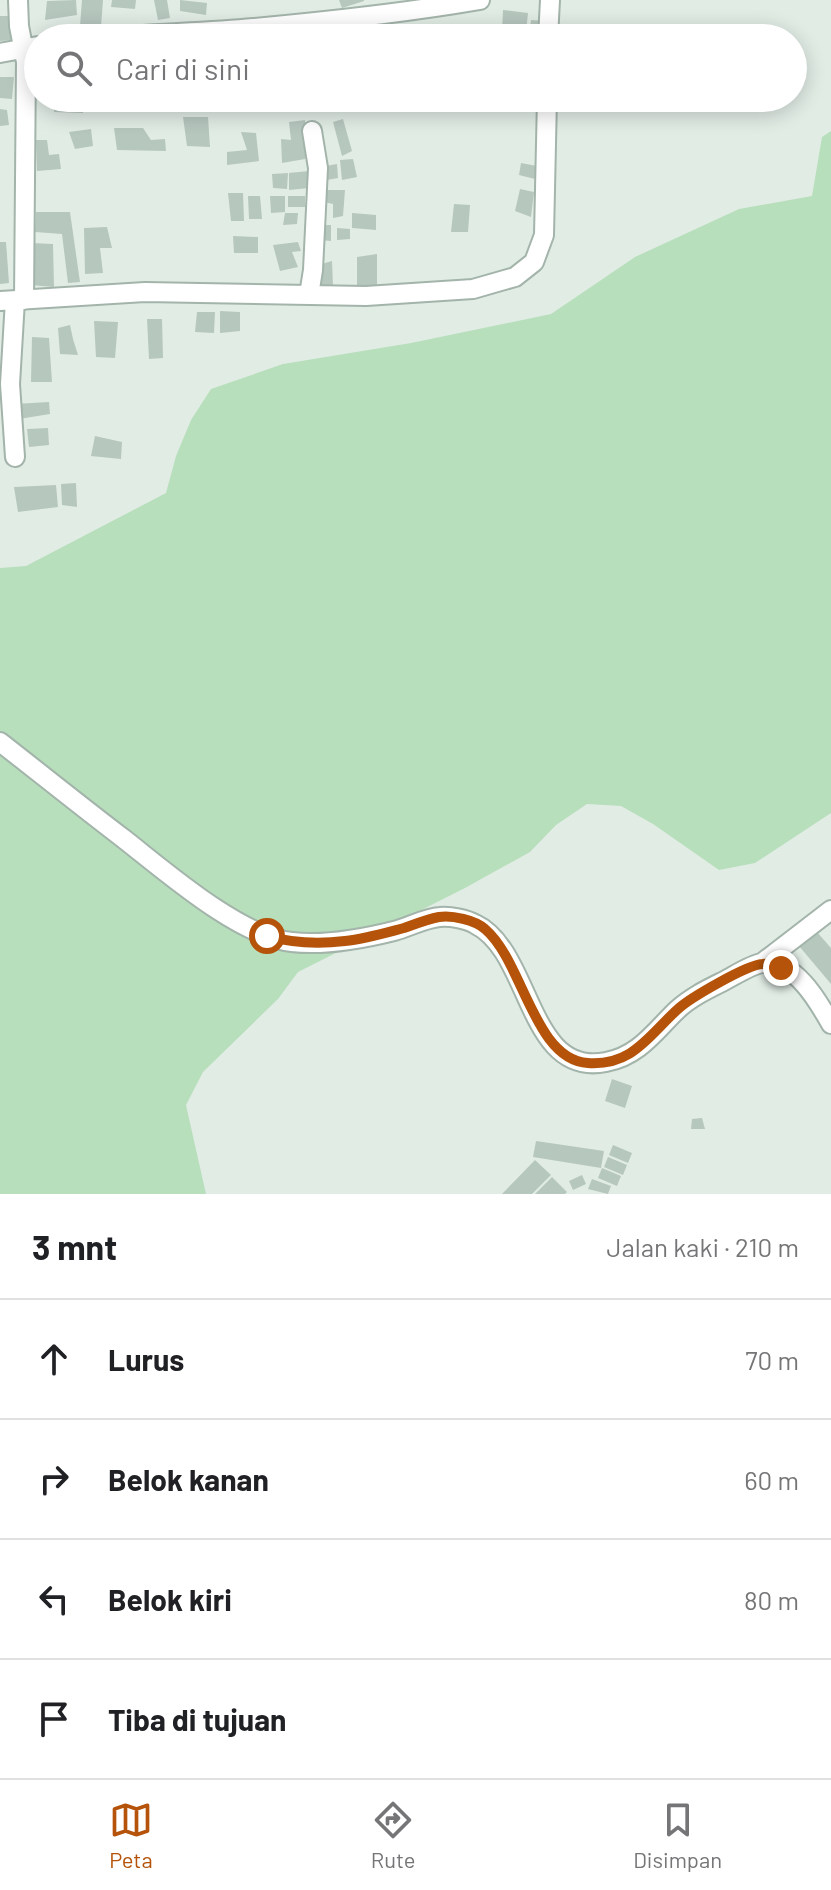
<!DOCTYPE html>
<html lang="id">
<meta charset="utf-8">
<style>
:root{--surface:#fff;--page:#f2f2f2;--text:#202124;--muted:#757577;--line:#e0e0e0;--accent:#b45309}
body{margin:0;font-family:Barlow,sans-serif;background:var(--page);color:var(--text)}
.stop{position:absolute;width:24px;height:24px;margin:-18px;border:6px solid #b45309;border-radius:50%;background:#fff}
.stop.end{background:#b45309;border-color:#fff;box-shadow:0 2px 8px #0008}
.list{margin:0;padding:0;list-style:none}
h2{display:flex;justify-content:space-between;align-items:center;height:104px;margin:0;padding:0 32px;font-size:34px}
h2 small{font-size:26px;font-weight:400;color:var(--muted)}
.list li{display:grid;grid-template-columns:52px 1fr auto;gap:24px;align-items:center;box-sizing:border-box;height:120px;padding:0 32px;border-top:2px solid var(--line)}
.list b{display:block;font-size:30px;white-space:nowrap}
.list em{font-size:26px;font-style:normal;color:var(--muted)}
.icon{flex:none;width:44px;height:44px;fill:none;stroke:currentColor;stroke-width:2;stroke-linecap:round;stroke-linejoin:round}
.map{position:relative;flex:none;width:831px;height:1194px;overflow:hidden}
.search{position:absolute;background:var(--surface);box-shadow:0 4px 20px #0003;left:24px;right:24px;top:24px;height:88px;display:flex;align-items:center;gap:20px;box-sizing:border-box;padding:0 28px;border-radius:44px;color:var(--muted);font-size:30px}
.sheet{height:584px;background:var(--surface)}
nav{display:flex;justify-content:space-around;align-items:center;box-sizing:border-box;height:112px;border-top:2px solid var(--line);background:var(--surface);font-size:22px;color:var(--muted)}
nav a{display:grid;justify-items:center;gap:4px}
nav .on{color:var(--accent)}
.map>svg:first-child{display:block}
.green{fill:#b8dfbc}
.building{fill:#b6c7be}
.lines{fill:none;stroke-linecap:round;stroke-linejoin:round}
.street-casing{stroke:#a3b4ab;stroke-width:22}
.street{stroke:#fff;stroke-width:18}
.route{stroke:#b45309;stroke-width:10}
</style>
<div class="map">
<svg width="831" height="1194" viewBox="0 0 831 1194">
<rect width="100%" height="100%" fill="#e1ece5"/>
<path class="green" d="M 831,131 L 831,813 L 755,863 L 719,870 L 653,824 L 621,806 L 587,804 L 556,825 L 530,852 L 465,888 L 298,972 L 278,999 L 203,1072 L 186,1105 L 206,1194 L 0,1194 L 0,568 L 26,566 L 166,493 L 176,456 L 191,420 L 211,389 L 283,364 L 411,343 L 551,314 L 635,257 L 739,209 L 812,196 L 822,137 Z"/>
<path class="building" d="M 76,0 L 77,15 L 45,20 L 47,1 Z
M 82,0 L 103,0 L 101,27 L 80,26 Z
M 112,0 L 136,0 L 135,9 L 111,7 Z
M 154,0 L 167,0 L 170,18 L 158,20 Z
M 180,0 L 207,3 L 206,15 L 180,11 Z
M 339,0 L 364,0 L 364,1 L 342,8 Z
M 503,10 L 528,13 L 526,33 L 502,31 Z
M 0,16 L 15,16 L 14,40 L 0,41 Z
M 531,20 L 545,21 L 543,38 L 529,38 Z
M 413,25 L 415,38 L 398,38 L 397,30 Z
M 0,77 L 14,77 L 12,99 L 0,98 Z
M 56,98 L 84,98 L 83,113 L 54,112 Z
M 159,98 L 181,98 L 181,109 L 158,109 Z
M 235,98 L 278,98 L 279,101 L 235,108 Z
M 0,109 L 7,110 L 9,125 L 0,126 Z
M 183,117 L 208,117 L 210,147 L 187,146 Z
M 343,119 L 352,151 L 342,156 L 333,122 Z
M 305,120 L 305,159 L 282,163 L 281,139 L 291,140 L 289,122 Z
M 114,128 L 143,128 L 151,140 L 165,139 L 166,151 L 117,150 Z
M 91,129 L 93,146 L 75,149 L 69,132 Z
M 241,132 L 256,133 L 259,161 L 227,165 L 227,152 L 247,150 Z
M 36,140 L 47,140 L 49,155 L 59,154 L 61,169 L 37,171 Z
M 353,159 L 357,177 L 342,180 L 340,160 Z
M 521,163 L 537,166 L 535,179 L 519,175 Z
M 337,164 L 338,178 L 327,180 L 326,166 Z
M 309,171 L 309,188 L 289,190 L 289,173 Z
M 288,173 L 287,189 L 273,188 L 272,174 Z
M 520,189 L 534,192 L 531,217 L 515,211 Z
M 327,190 L 345,190 L 343,216 L 333,218 L 333,204 L 324,202 Z
M 228,193 L 243,193 L 244,221 L 231,221 Z
M 248,196 L 260,196 L 262,219 L 249,219 Z
M 270,196 L 285,196 L 285,212 L 271,213 Z
M 288,196 L 305,196 L 305,207 L 288,207 Z
M 454,204 L 470,205 L 468,232 L 451,232 Z
M 36,212 L 70,212 L 80,282 L 68,283 L 62,234 L 35,232 Z
M 285,213 L 298,213 L 297,224 L 283,225 Z
M 352,213 L 376,215 L 376,230 L 352,228 Z
M 319,225 L 331,225 L 331,241 L 320,240 Z
M 107,227 L 112,248 L 100,248 L 103,273 L 85,274 L 84,228 Z
M 337,228 L 350,229 L 350,239 L 337,240 Z
M 233,236 L 258,237 L 258,253 L 234,253 Z
M 0,242 L 6,242 L 9,283 L 0,284 Z
M 298,242 L 301,251 L 292,252 L 298,267 L 280,271 L 273,245 Z
M 31,243 L 53,244 L 54,287 L 30,285 Z
M 377,254 L 377,286 L 357,285 L 357,257 Z
M 332,261 L 333,287 L 317,287 L 318,265 Z
M 220,311 L 240,312 L 240,331 L 220,333 Z
M 197,312 L 215,312 L 214,333 L 195,332 Z
M 147,319 L 162,319 L 163,358 L 149,359 Z
M 94,321 L 118,322 L 115,358 L 96,357 Z
M 70,325 L 73,339 L 78,355 L 60,354 L 58,328 Z
M 32,337 L 49,338 L 52,382 L 31,382 Z
M 49,402 L 50,414 L 19,419 L 15,404 Z
M 48,428 L 49,445 L 29,447 L 27,429 Z
M 95,436 L 122,442 L 121,459 L 91,456 Z
M 76,483 L 77,507 L 62,505 L 61,484 Z
M 56,485 L 58,507 L 18,512 L 14,487 Z
M 817,932 L 831,948 L 831,984 L 799,946 Z
M 612,1079 L 632,1086 L 625,1108 L 605,1101 Z
M 702,1118 L 705,1129 L 691,1129 L 692,1119 Z
M 536,1141 L 604,1151 L 601,1168 L 533,1157 Z
M 613,1145 L 632,1153 L 628,1163 L 609,1155 Z
M 608,1157 L 627,1165 L 623,1175 L 604,1167 Z
M 535,1160 L 551,1175 L 532,1194 L 502,1194 Z
M 602,1168 L 621,1176 L 617,1186 L 598,1178 Z
M 582,1175 L 586,1184 L 573,1190 L 569,1181 Z
M 552,1177 L 567,1192 L 565,1194 L 535,1194 Z
M 592,1179 L 611,1186 L 608,1194 L 588,1189 Z"/>
<g class="lines">
<g class="street-casing">
<path id="street" d="M 18,0 L 19,26 L 26,62 L 24,300
M 101,38 C 152,33 203,33 254,28 C 330,21 405,13 480,0
M 548,38 L 550,0
M 0,53 L 38,46
M 309,295 L 313,270 L 318,168 L 312,131
M 15,300 L 10,384 L 15,457
M 0,301 L 145,292 L 366,296 L 473,289 L 515,277 L 534,262 L 544,235 L 547,98
M 0,742 C 41,774 82,807 124,839 C 165,871 240,937 292,942 C 325,946 362,939 394,931 C 409,927 425,918 440,917 C 450,916 466,919 475,924 C 532,951 527,1078 606,1062 C 639,1056 655,1031 677,1010 C 691,997 708,989 724,981 C 734,976 750,965 762,963 C 795,960 818,1001 831,1024
M 762,963 L 831,910"/>
</g>
<use href="#street" class="street"/>
</g>
<g class="lines">
<path class="route" d="M 267,936 C 292,943 319,944 345,941 C 365,939 385,933 404,928 C 415,924 428,919 439,917 C 452,915 475,920 485,929 C 523,961 534,1060 588,1063 C 633,1066 649,1035 678,1009 C 690,998 748,964 763,964 C 768,963 776,966 781,968"/>
</g>
</svg>
<div class="stop" style="left:267px;top:936px"></div>
<div class="stop end" style="left:781px;top:968px"></div>
<div class="search"><svg class="icon" aria-label="search" viewBox="0 0 24 24"><circle cx="10" cy="10" r="6"/><path d="M15 15l6 6"/></svg>Cari di sini</div>
</div>
<section class="sheet">
<h2>3 mnt<small>Jalan kaki · 210 m</small></h2>
<ul class="list">
<li><svg class="icon" aria-label="ahead" viewBox="0 0 24 24"><path d="M12 20V5M6 11l6-6 6 6"/></svg><div><b>Lurus</b></div><em>70 m</em></li>
<li><svg class="icon" aria-label="right" viewBox="0 0 24 24"><path d="M7 20v-9h11M14 6l5 5-5 5"/></svg><div><b>Belok kanan</b></div><em>60 m</em></li>
<li><svg class="icon" aria-label="left" viewBox="0 0 24 24"><path d="M17 20v-9H6M10 6l-5 5 5 5"/></svg><div><b>Belok kiri</b></div><em>80 m</em></li>
<li><svg class="icon" aria-label="arrive" viewBox="0 0 24 24"><path d="M6 21V4h12l-3 4 3 4H6"/></svg><div><b>Tiba di tujuan</b></div></li>
</ul>
</section>
<nav>
<a class="on"><svg class="icon" aria-label="map" viewBox="0 0 24 24"><path d="M3 6l6-2 6 2 6-2v14l-6 2-6-2-6 2zM9 4v14M15 6v14"/></svg>Peta</a>
<a><svg class="icon" aria-label="directions" viewBox="0 0 24 24"><path d="M12 3l9 9-9 9-9-9zM9 14v-3h6M13 9l2 2-2 2"/></svg>Rute</a>
<a><svg class="icon" aria-label="saved" viewBox="0 0 24 24"><path d="M7 4h10v16l-5-4-5 4z"/></svg>Disimpan</a>
</nav>
